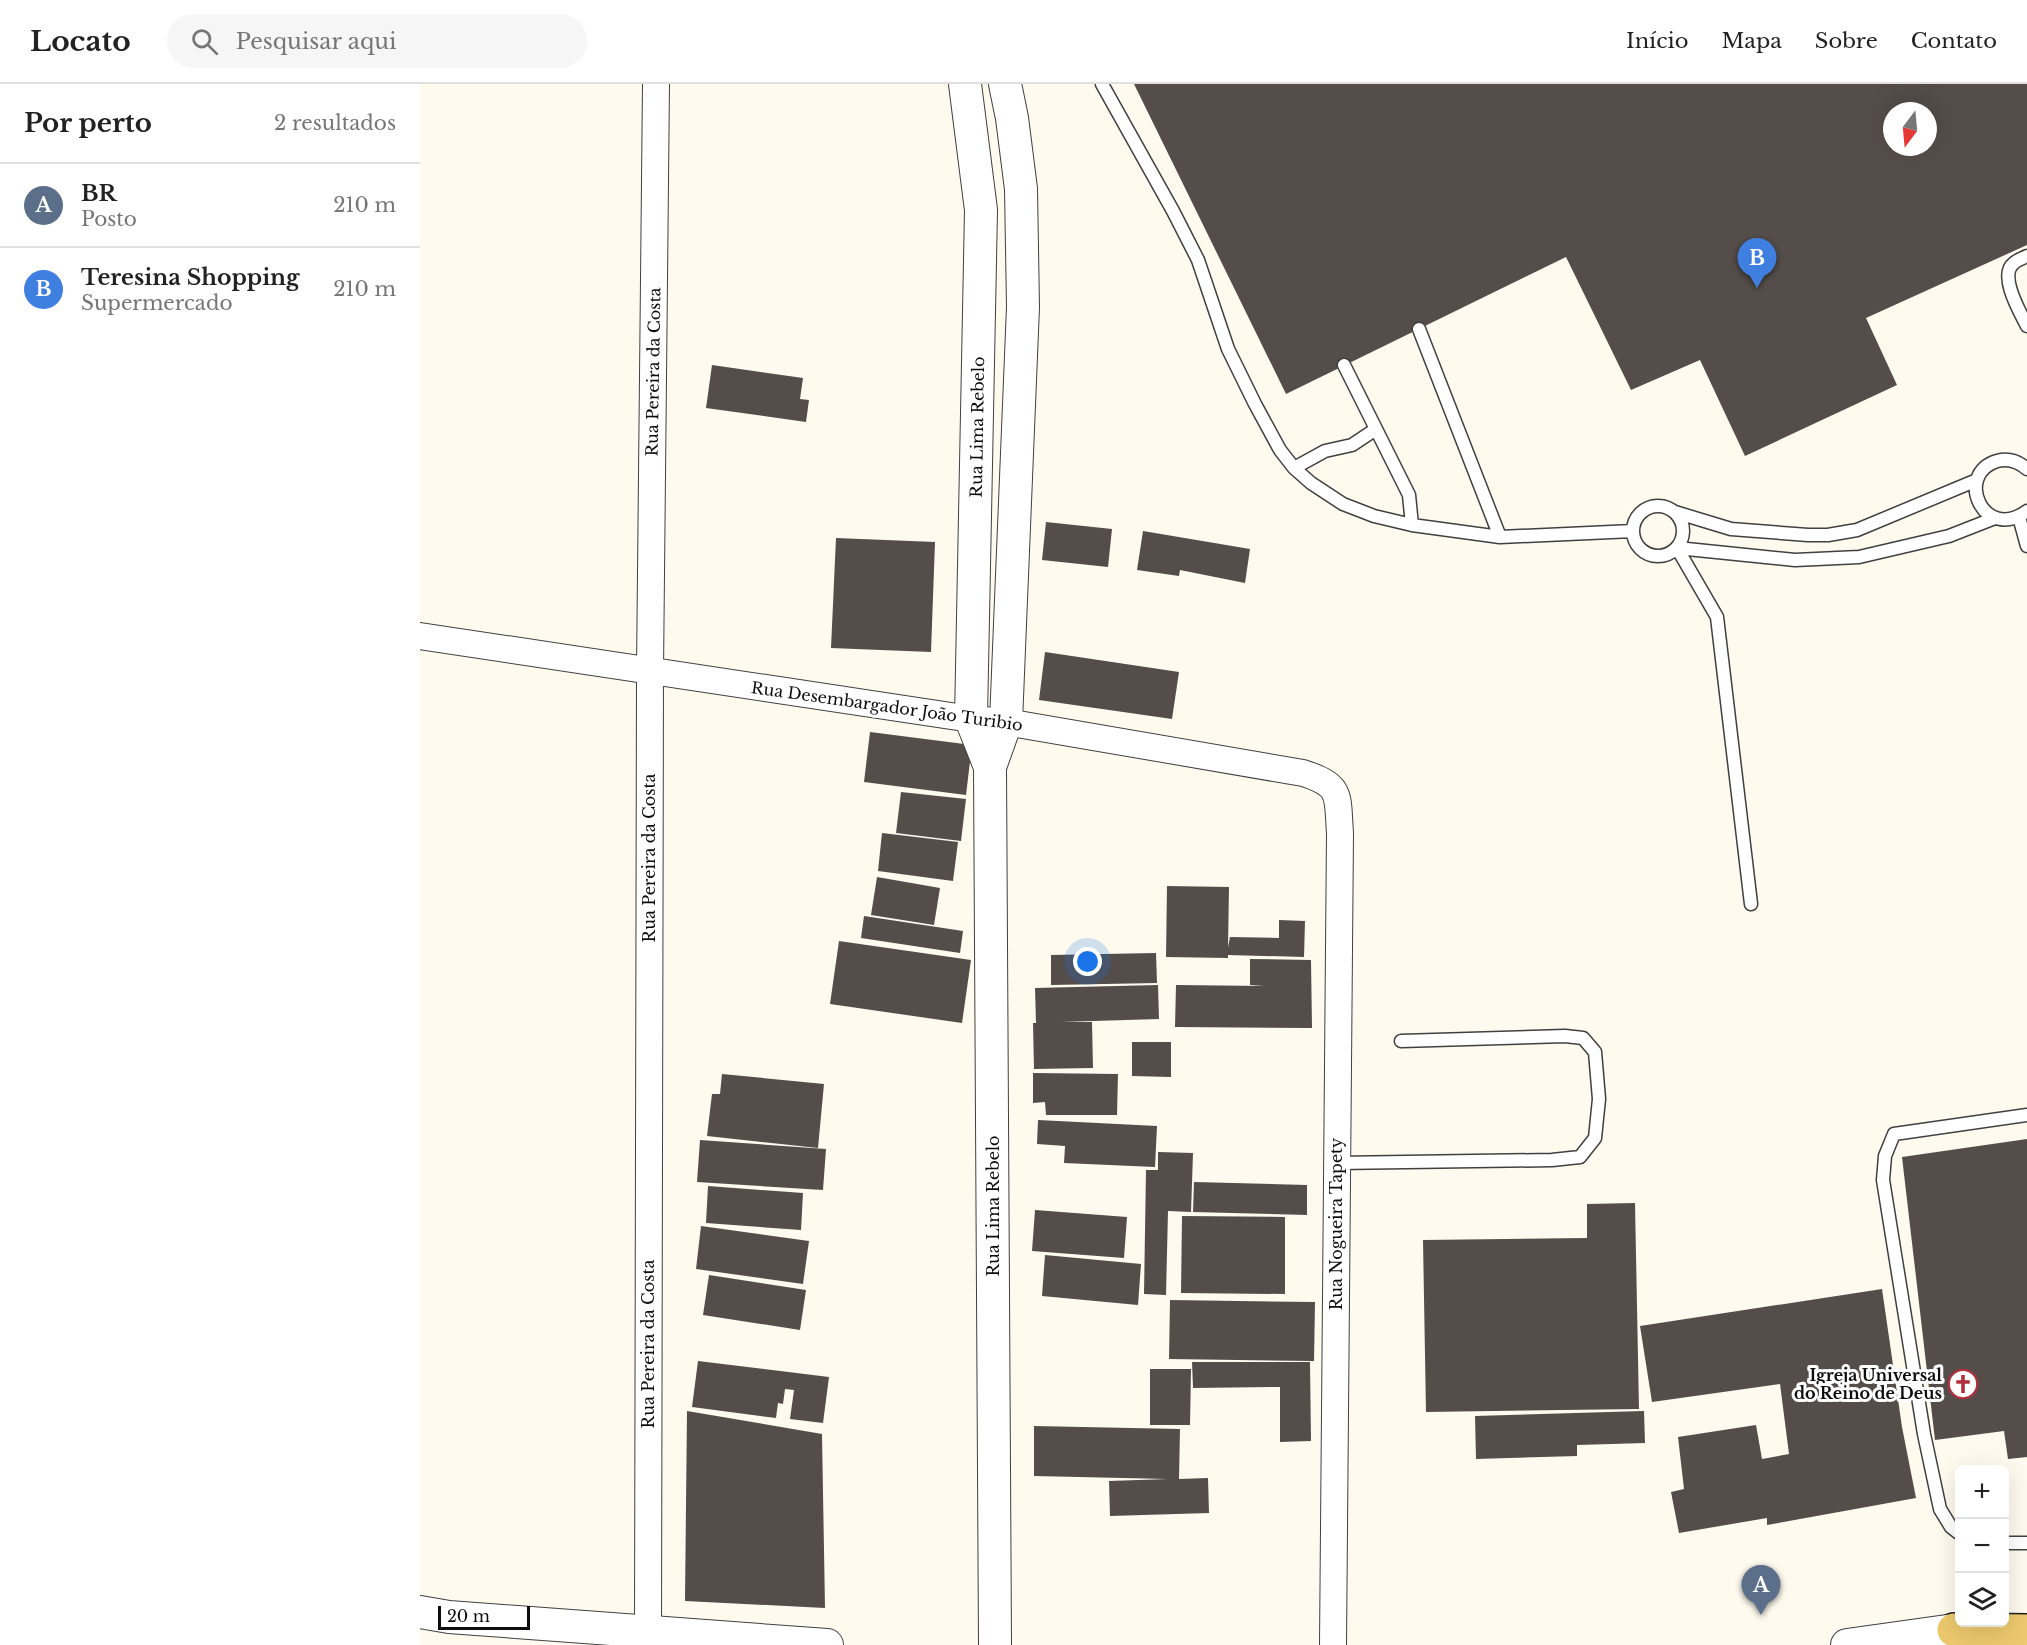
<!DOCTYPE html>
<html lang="pt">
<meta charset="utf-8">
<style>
:root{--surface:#fff;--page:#f6f6f6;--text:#222;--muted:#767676;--line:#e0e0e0;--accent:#2563eb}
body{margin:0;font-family:"Libre Baskerville",serif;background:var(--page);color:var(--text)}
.controls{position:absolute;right:18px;bottom:18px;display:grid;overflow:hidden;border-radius:9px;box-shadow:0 6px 24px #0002}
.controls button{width:54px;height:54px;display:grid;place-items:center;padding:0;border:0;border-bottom:2px solid var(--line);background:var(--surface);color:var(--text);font:30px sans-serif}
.compass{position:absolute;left:1463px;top:18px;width:54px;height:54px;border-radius:50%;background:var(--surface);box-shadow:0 6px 24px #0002;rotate:196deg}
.scale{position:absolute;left:18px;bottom:15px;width:92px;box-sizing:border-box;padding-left:6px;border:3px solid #0d0d0d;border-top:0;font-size:16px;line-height:21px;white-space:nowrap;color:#0d0d0d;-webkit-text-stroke:4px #fff;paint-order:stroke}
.you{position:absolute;left:668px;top:878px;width:21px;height:21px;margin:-15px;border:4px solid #fff;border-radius:50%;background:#1a73e8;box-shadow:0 0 0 9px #1a73e833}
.badge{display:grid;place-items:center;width:39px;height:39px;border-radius:50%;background:var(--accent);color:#fff;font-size:20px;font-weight:700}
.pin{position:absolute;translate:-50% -50px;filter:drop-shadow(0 2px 3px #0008)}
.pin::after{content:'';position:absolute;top:32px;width:21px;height:18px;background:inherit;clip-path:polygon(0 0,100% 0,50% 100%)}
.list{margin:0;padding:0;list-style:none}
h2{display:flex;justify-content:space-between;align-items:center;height:78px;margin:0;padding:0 24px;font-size:26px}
h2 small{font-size:20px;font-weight:400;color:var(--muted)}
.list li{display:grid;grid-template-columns:39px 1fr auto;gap:18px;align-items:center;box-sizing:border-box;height:84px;padding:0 24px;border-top:2px solid var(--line)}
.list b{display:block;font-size:22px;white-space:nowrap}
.list p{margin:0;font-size:20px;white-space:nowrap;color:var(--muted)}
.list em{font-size:20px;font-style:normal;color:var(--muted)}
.icon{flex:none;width:33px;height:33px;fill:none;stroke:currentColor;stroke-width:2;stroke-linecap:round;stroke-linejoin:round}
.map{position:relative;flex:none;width:1607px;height:1561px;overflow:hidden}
header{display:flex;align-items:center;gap:36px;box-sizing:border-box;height:84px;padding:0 30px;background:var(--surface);border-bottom:2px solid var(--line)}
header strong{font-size:28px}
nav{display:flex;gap:33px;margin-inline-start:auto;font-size:21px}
.search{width:420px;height:54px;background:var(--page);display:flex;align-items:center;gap:15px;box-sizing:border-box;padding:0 21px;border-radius:33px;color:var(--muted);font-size:22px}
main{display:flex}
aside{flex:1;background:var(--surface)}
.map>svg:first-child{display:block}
.building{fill:#544d4a;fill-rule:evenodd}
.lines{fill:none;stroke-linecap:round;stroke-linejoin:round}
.service-casing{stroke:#404040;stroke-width:15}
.minor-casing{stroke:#404040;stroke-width:28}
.tertiary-casing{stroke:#404040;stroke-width:34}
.primary-casing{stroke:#1e1e1e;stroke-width:36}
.service{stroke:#fff;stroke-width:12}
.minor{stroke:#fff;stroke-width:26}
.tertiary{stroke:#fff;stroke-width:32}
.primary{stroke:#edc86e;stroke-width:33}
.labels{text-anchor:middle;stroke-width:6;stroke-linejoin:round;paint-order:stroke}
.street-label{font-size:16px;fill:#0d0d0d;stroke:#fff}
.poi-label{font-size:16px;font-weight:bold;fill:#0d0d0d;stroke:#fff;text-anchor:end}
</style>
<header>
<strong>Locato</strong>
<div class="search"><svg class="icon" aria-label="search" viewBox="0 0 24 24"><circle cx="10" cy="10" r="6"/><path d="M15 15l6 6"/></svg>Pesquisar aqui</div>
<nav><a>Início</a><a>Mapa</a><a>Sobre</a><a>Contato</a></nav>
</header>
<main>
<aside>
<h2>Por perto<small>2 resultados</small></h2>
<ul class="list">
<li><span class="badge" style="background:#5c6f8a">A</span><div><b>BR</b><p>Posto</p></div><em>210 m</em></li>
<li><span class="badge" style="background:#3f7fe0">B</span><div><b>Teresina Shopping</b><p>Supermercado</p></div><em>210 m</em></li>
</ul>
</aside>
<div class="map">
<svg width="1607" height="1561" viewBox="0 0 1607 1561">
<rect width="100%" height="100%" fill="#fefaee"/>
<path class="building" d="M 714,0 L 1607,0 L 1607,161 L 1446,234 L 1477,301 L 1325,372 L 1280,276 L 1211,306 L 1146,173 L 866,310 ZM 1472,27 L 1508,27 L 1508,63 L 1472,63 Z
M 292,281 L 383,294 L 380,315 L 389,316 L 386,338 L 286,324 Z
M 626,438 L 692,445 L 688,483 L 622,476 Z
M 723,447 L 830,465 L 825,499 L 760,486 L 759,492 L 717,486 Z
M 416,454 L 515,458 L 511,568 L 411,564 Z
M 625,568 L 759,588 L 752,635 L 619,616 Z
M 450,648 L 552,661 L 546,711 L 444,698 Z
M 481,708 L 546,715 L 541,757 L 476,749 Z
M 462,749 L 538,758 L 533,797 L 458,787 Z
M 457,793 L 520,804 L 514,841 L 451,831 Z
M 747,802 L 809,803 L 808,863 L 810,853 L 859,854 L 859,836 L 885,837 L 884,873 L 808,871 L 808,874 L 746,873 Z
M 444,832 L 543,847 L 540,869 L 441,854 Z
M 419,857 L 551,876 L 542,939 L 410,920 Z
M 736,869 L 737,899 L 631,901 L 631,871 Z
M 830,875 L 891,876 L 892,944 L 755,943 L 756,901 L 844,902 L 830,901 Z
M 738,901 L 739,935 L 641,938 L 672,938 L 673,984 L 614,985 L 613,939 L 616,939 L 615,904 Z
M 712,958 L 751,958 L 751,993 L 712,992 Z
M 613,989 L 698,990 L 697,1031 L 626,1031 L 625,1018 L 613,1019 Z
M 302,990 L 404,1000 L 398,1064 L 287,1052 L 292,1010 L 300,1010 Z
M 618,1036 L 737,1042 L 735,1083 L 644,1079 L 645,1062 L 617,1060 Z
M 1607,1055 L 1607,1373 L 1588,1375 L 1584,1347 L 1515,1356 L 1482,1073 Z
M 280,1056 L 406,1065 L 403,1106 L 277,1098 Z
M 738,1068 L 773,1069 L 771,1128 L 748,1127 L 746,1211 L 724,1210 L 726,1086 L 738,1086 Z
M 774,1098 L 887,1101 L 887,1131 L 773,1128 Z
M 288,1102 L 383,1109 L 381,1146 L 286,1139 Z
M 1215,1119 L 1219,1325 L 1006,1328 L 1003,1156 L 1167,1154 L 1167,1120 Z
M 615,1126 L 707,1133 L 704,1174 L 612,1167 Z
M 762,1132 L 865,1133 L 865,1210 L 761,1209 Z
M 281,1142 L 389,1157 L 383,1200 L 276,1185 Z
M 625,1171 L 721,1180 L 718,1221 L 622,1212 Z
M 289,1191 L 386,1206 L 380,1246 L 283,1231 Z
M 1462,1205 L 1482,1343 L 1496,1414 L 1347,1441 L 1347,1434 L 1259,1449 L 1251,1408 L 1264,1405 L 1258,1353 L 1336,1341 L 1342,1375 L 1369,1370 L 1360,1300 L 1232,1318 L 1220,1242 Z
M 750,1216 L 895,1218 L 894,1277 L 749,1275 Z
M 278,1277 L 409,1293 L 403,1339 L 370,1335 L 374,1306 L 365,1305 L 363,1320 L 358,1319 L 356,1334 L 272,1323 Z
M 772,1278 L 890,1278 L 891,1357 L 860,1358 L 860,1303 L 773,1304 Z
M 730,1285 L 771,1285 L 770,1341 L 730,1341 Z
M 267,1327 L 402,1350 L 405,1524 L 265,1517 Z
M 1224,1327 L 1225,1359 L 1157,1361 L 1157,1372 L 1056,1375 L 1055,1332 Z
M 614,1342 L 760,1345 L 759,1395 L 788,1394 L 789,1429 L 690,1432 L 689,1397 L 748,1395 L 614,1392 Z"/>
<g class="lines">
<g class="service-casing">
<path id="service" d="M 682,0 L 753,127 L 778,176 L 808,265 L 835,320 L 860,366 L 874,384 L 891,399 L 923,420 L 954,432 L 992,441 L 1080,453 L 1213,447
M 1607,172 C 1603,174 1597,176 1594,179 C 1578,191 1600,228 1607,242
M 999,245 L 1080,453
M 924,281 L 989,411 L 992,441
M 874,384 L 905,367 L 932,361 L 956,345
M 1607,385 C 1598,377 1588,374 1577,377 C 1534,390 1563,459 1607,427
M1213 447a25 25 0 1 1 50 0a25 25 0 1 1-50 0Z
M 1255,428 L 1311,445 L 1388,451 L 1408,451 L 1437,446 L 1557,396
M 1599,433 L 1607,462
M 1257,464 L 1297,533 L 1331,820
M 1257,464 L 1375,476 L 1439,473 L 1529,452 L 1575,434
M 917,1079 L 1132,1076 L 1160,1073 L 1175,1054 L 1179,1015 L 1175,968 L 1163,954 L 1145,952 L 981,957
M 1540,1450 L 1531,1443 L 1520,1425 L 1504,1350 L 1463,1096 L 1465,1072 L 1474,1050 L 1607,1031
M 1584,1459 L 1607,1459"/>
</g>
<g class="minor-casing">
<path id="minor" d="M 0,552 L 551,635 L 586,638 L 883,689 C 923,702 917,711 920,749 L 913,1561
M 228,1548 L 230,587 L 236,0"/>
</g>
<g class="tertiary-casing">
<path id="tertiary" d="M 545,0 L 561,126 L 551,635 L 570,683
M 0,1528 L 29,1533 L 407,1561
M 575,1561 L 570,683 L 586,638 L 603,223 L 601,105 L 592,34 L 585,0
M 1427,1561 L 1534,1546"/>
</g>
<g class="primary-casing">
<path id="primary" d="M 1534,1546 L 1607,1547"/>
</g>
<use href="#service" class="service"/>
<use href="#minor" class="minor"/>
<use href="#tertiary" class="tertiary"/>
<use href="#primary" class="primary"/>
</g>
<defs>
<g id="church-ring" transform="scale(1.5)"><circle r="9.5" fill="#fff" stroke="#b1303d" stroke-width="1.5"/><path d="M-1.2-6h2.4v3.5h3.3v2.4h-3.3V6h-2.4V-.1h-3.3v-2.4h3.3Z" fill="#b1303d"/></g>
</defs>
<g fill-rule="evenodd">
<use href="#church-ring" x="1543" y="1300"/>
</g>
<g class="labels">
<g class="street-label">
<text transform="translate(233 288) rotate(-89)" y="6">Rua Pereira da Costa</text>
<text transform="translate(557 343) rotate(-89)" y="6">Rua Lima Rebelo</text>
<text transform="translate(467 622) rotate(8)" y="6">Rua Desembargador João Turibio</text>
<text transform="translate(229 774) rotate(-90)" y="6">Rua Pereira da Costa</text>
<text transform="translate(573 1122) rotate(-90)" y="6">Rua Lima Rebelo</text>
<text transform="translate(916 1140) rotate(-90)" y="6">Rua Nogueira Tapety</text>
<text transform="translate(228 1260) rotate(-90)" y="6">Rua Pereira da Costa</text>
</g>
<g class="poi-label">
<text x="1522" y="1297">Igreja Universal<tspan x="1522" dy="18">do Reino de Deus</tspan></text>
</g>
</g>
</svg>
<div class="controls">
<button>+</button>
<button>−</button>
<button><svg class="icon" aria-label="layers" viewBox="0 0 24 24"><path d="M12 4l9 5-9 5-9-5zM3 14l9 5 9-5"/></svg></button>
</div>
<svg class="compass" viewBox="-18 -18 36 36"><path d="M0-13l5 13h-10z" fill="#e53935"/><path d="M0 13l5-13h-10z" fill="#767676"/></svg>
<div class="scale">20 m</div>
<div class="you"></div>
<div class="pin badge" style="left:1341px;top:1531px;background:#5c6f8a">A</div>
<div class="pin badge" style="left:1337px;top:204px;background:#3f7fe0">B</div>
</div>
</main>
